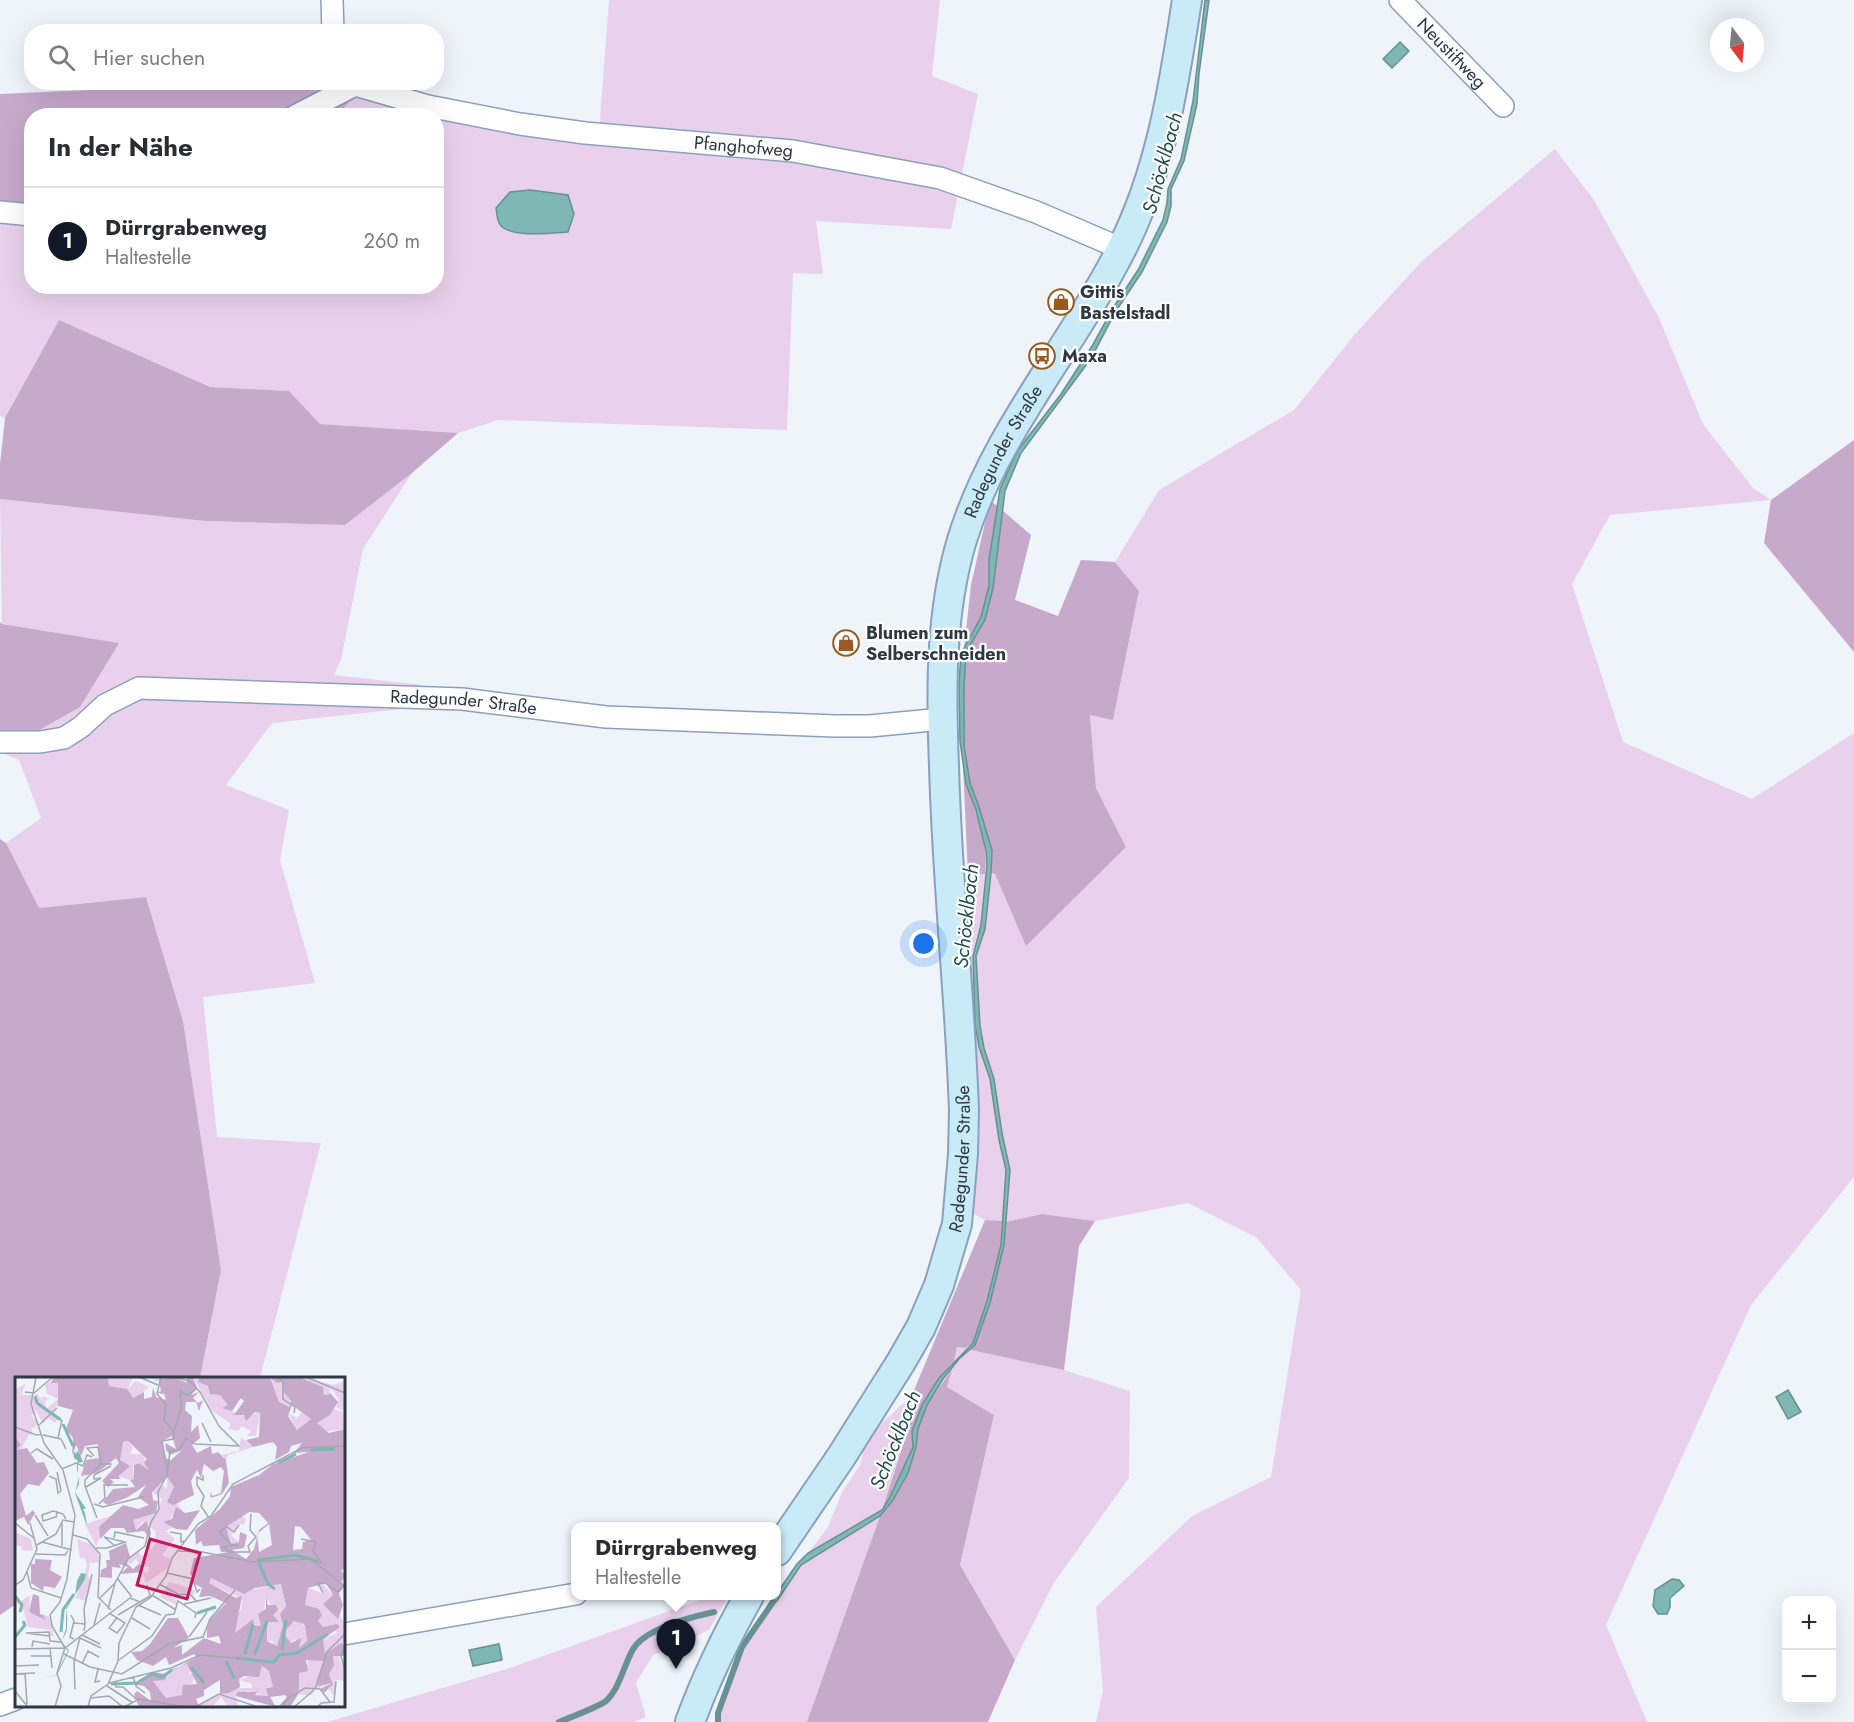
<!DOCTYPE html>
<html lang="de">
<meta charset="utf-8">
<style>
:root{--surface:#fff;--page:#f7f7f7;--text:#2b2b33;--muted:#7c7c81;--line:#e1e1e2;--accent:#111827}
body{margin:0;font-family:Jost,sans-serif;background:var(--page);color:var(--text)}
.controls{position:absolute;right:18px;bottom:18px;display:grid;overflow:hidden;border-radius:12px;box-shadow:0 6px 24px #0002}
.controls button{width:54px;height:54px;display:grid;place-items:center;padding:0;border:0;border-bottom:2px solid var(--line);background:var(--surface);color:var(--text);font:30px sans-serif}
.compass{position:absolute;left:1710px;top:18px;width:54px;height:54px;border-radius:50%;background:var(--surface);box-shadow:0 6px 24px #0002;rotate:164deg}
.you{position:absolute;left:924px;top:944px;width:21px;height:21px;margin:-15px;border:4px solid #fff;border-radius:50%;background:#1a73e8;box-shadow:0 0 0 9px #1a73e833}
.badge{display:grid;place-items:center;width:39px;height:39px;border-radius:50%;background:var(--accent);color:#fff;font-size:20px;font-weight:700}
.pin{position:absolute;translate:-50% -50px;filter:drop-shadow(0 2px 3px #0008)}
.pin::after{content:'';position:absolute;top:32px;width:21px;height:18px;background:inherit;clip-path:polygon(0 0,100% 0,50% 100%)}
.popup{position:absolute;left:571px;top:1522px;width:210px;height:78px;box-sizing:border-box;display:grid;place-content:center;border-radius:12px;background:var(--surface);filter:drop-shadow(0 2px 4px #0005);font-size:20px;white-space:nowrap;color:var(--muted)}
.popup b{font-size:22px;color:var(--text)}
.popup::after{content:'';position:absolute;left:50%;top:100%;margin-left:-12px;border:12px solid transparent;border-top-color:var(--surface)}
.list{margin:0;padding:0;list-style:none}
h2{display:flex;justify-content:space-between;align-items:center;height:78px;margin:0;padding:0 24px;font-size:26px}
h2 small{font-size:20px;font-weight:400;color:var(--muted)}
.list li{display:grid;grid-template-columns:39px 1fr auto;gap:18px;align-items:center;box-sizing:border-box;height:108px;padding:0 24px;border-top:2px solid var(--line)}
.list b{display:block;font-size:22px;white-space:nowrap}
.list p{margin:0;font-size:20px;white-space:nowrap;color:var(--muted)}
.list em{font-size:20px;font-style:normal;color:var(--muted)}
.icon{flex:none;width:33px;height:33px;fill:none;stroke:currentColor;stroke-width:2;stroke-linecap:round;stroke-linejoin:round}
.map{position:relative;flex:none;width:1854px;height:1722px;overflow:hidden}
.search{position:absolute;background:var(--surface);box-shadow:0 6px 24px #0002;left:24px;top:24px;width:420px;height:66px;display:flex;align-items:center;gap:15px;box-sizing:border-box;padding:0 21px;border-radius:24px;color:var(--muted);font-size:22px}
.panel{position:absolute;background:var(--surface);box-shadow:0 6px 24px #0002;left:24px;top:108px;width:420px;height:186px;border-radius:24px}
.map>svg:first-child{display:block}
.green{fill:#e9d1ed}
.forest{fill:#c7a9cc}
.water{fill:#7fb7b4;stroke:#679192;stroke-width:1.5}
.lines{fill:none;stroke-linecap:round;stroke-linejoin:round}
.stream{stroke:#679192;stroke-width:6}
.minor-casing{stroke:#8ba0be;stroke-width:24}
.secondary-casing{stroke:#8ba0be;stroke-width:32}
.minor{stroke:#fff;stroke-width:21}
.secondary{stroke:#c8ebf7;stroke-width:28}
.labels{text-anchor:middle;stroke-width:4.5;stroke-linejoin:round;paint-order:stroke}
.street-label{font-size:18px;fill:#2e3743;stroke:#fff}
.poi-label{font-size:18px;font-weight:bold;fill:#2e3743;stroke:#fff;text-anchor:start}
.water-label{font-size:20px;font-style:italic;fill:#1d4e4c;stroke:#fff}
.inset-river{fill:none;stroke:#7fb7b4;stroke-width:3}
.inset-road{fill:none;stroke:#a2a8b1;stroke-width:1.5}
.view{fill:#c2185b;fill-opacity:0.15;stroke:#c2185b;stroke-width:3}
.inset-edge{fill:none;stroke:#2e3743;stroke-width:3}
</style>
<div class="map">
<svg width="1854" height="1722" viewBox="0 0 1854 1722">
<rect width="100%" height="100%" fill="#eff4fa"/>
<path class="green" d="M 609,0 L 940,0 L 932,76 L 978,94 L 951,229 L 816,221 L 823,274 L 793,273 L 787,430 L 498,420 L 458,433 L 320,424 L 289,391 L 210,387 L 59,320 L 5,418 L 0,416 L 0,223 L 31,226 L 32,286 L 436,286 L 436,116 L 338,115 L 356,94 L 599,132 Z
M 1555,149 L 1594,200 L 1659,318 L 1703,424 L 1753,488 L 1771,500 L 1610,515 L 1572,584 L 1623,742 L 1752,799 L 1854,733 L 1854,1177 L 1751,1305 L 1606,1625 L 1647,1722 L 1096,1722 L 1103,1691 L 1096,1607 L 1192,1516 L 1271,1477 L 1301,1290 L 1257,1238 L 1188,1203 L 1095,1221 L 1042,1214 L 1006,1222 L 985,1220 L 968,1211 L 960,880 L 968,876 L 995,874 L 1026,945 L 1126,847 L 1096,788 L 1090,714 L 1113,720 L 1139,591 L 1115,562 L 1159,490 L 1294,410 L 1355,334 L 1423,260 Z
M 412,473 L 363,549 L 341,660 L 334,675 L 423,685 L 438,705 L 272,723 L 226,785 L 289,810 L 280,860 L 315,983 L 203,997 L 217,1137 L 321,1143 L 260,1378 L 200,1378 L 221,1270 L 183,1021 L 146,897 L 38,908 L 6,843 L 41,818 L 19,760 L 0,752 L 118,643 L 2,624 L 0,499 L 205,521 L 345,525 Z
M 957,1346 L 1064,1370 L 1130,1391 L 1129,1478 L 1053,1584 L 1015,1660 L 960,1565 L 994,1415 L 947,1387 Z
M 912,1395 L 917,1401 L 862,1570 L 807,1722 L 716,1722 L 742,1647 L 803,1560 L 828,1527 L 842,1492 L 860,1465 L 867,1437 Z
M 711,1596 L 728,1597 L 709,1630 L 653,1655 L 636,1683 L 646,1717 L 634,1722 L 327,1722 L 510,1668 Z"/>
<path class="forest" d="M 330,82 L 356,94 L 338,115 L 32,116 L 31,226 L 0,223 L 0,94 L 244,83 Z
M 59,320 L 210,387 L 289,391 L 320,424 L 458,433 L 412,473 L 345,525 L 205,521 L 0,499 L 0,464 L 5,418 Z
M 1854,440 L 1854,652 L 1764,543 L 1771,500 Z
M 990,500 L 997,506 L 989,560 L 989,586 L 981,617 L 964,648 L 971,585 Z
M 1002,510 L 1031,535 L 1015,600 L 1058,616 L 1081,560 L 1115,562 L 1139,591 L 1113,720 L 1090,715 L 1096,788 L 1126,847 L 1026,946 L 995,874 L 991,873 L 992,850 L 979,807 L 970,783 L 964,746 L 964,687 L 966,652 L 985,620 L 993,588 Z
M 0,622 L 2,624 L 119,643 L 80,707 L 0,752 Z
M 963,766 C 969,802 990,836 985,874 L 968,876 Z
M 0,839 L 6,843 L 39,908 L 146,897 L 183,1021 L 221,1270 L 200,1378 L 16,1378 L 16,1604 L 0,1615 Z
M 1042,1214 L 1095,1221 L 1079,1246 L 1064,1370 L 971,1350 L 975,1345 L 990,1303 L 997,1276 L 1004,1245 L 1006,1222 Z
M 985,1220 L 1002,1221 L 1001,1245 L 987,1302 L 973,1343 L 966,1348 L 957,1347 L 954,1361 L 939,1378 L 922,1405 L 912,1431 L 913,1447 L 889,1499 L 882,1510 L 917,1401 L 912,1395 Z
M 952,1369 L 947,1387 L 994,1415 L 960,1565 L 1015,1660 L 988,1722 L 807,1722 L 880,1516 L 893,1500 L 916,1447 L 918,1429 L 927,1405 Z"/>
<path class="water" d="M 1205,0 L 1209,0 L 1199,74 L 1197,104 L 1184,161 L 1171,189 L 1171,206 L 1167,222 L 1142,272 L 1116,311 L 1096,349 L 1084,368 L 1021,453 L 1005,491 L 993,588 L 985,620 L 966,652 L 964,687 L 964,746 L 970,783 L 979,807 L 992,850 L 991,873 L 985,929 L 976,956 L 980,1026 L 984,1048 L 994,1079 L 1002,1133 L 1010,1170 L 1004,1245 L 990,1303 L 975,1345 L 959,1359 L 943,1379 L 927,1405 L 918,1429 L 916,1447 L 908,1473 L 893,1500 L 880,1516 L 801,1565 L 777,1601 L 770,1607 L 769,1604 L 775,1596 L 777,1596 L 777,1593 L 797,1564 L 808,1553 L 882,1510 L 889,1499 L 913,1447 L 912,1431 L 922,1405 L 939,1378 L 973,1343 L 987,1301 L 1001,1245 L 1006,1170 L 999,1140 L 990,1079 L 979,1047 L 975,1024 L 973,956 L 981,925 L 987,865 L 986,851 L 976,810 L 966,784 L 960,741 L 959,684 L 961,654 L 981,617 L 989,586 L 989,560 L 1000,489 L 1012,462 L 1018,450 L 1061,394 L 1092,346 L 1113,308 L 1138,270 L 1163,220 L 1167,203 L 1168,189 L 1181,159 L 1193,101 Z
M 1400,42 L 1409,51 L 1392,68 L 1383,59 Z
M 530,190 L 568,195 L 574,214 L 568,232 C 553,233 513,238 501,226 C 497,222 497,214 496,208 L 510,192 Z
M 1788,1390 L 1801,1412 L 1788,1419 L 1776,1397 Z
M 1672,1579 L 1679,1580 L 1684,1586 L 1670,1598 L 1670,1607 L 1667,1614 L 1658,1614 L 1653,1606 L 1655,1590 Z
M 499,1644 L 502,1660 L 473,1666 L 469,1650 Z"/>
<g class="lines">
<path class="stream" d="M 559,1722 C 569,1718 598,1707 606,1701 C 619,1689 624,1666 632,1651 C 643,1629 691,1617 714,1612
M 718,1722 L 718,1713 L 742,1647 L 773,1602"/>
<g class="minor-casing">
<g id="minor">
<path d="M 332,0 L 333,32"/>
<path id="s1" d="M 1400,0 L 1503,106"/>
<path id="s2" d="M 353,82 L 355,85 L 428,106 L 520,124 L 585,133 L 793,151 L 940,178 L 1036,212 L 1122,249"/>
<path d="M 295,116 L 355,85"/>
<path d="M 0,212 L 32,215"/>
<path id="s3" d="M 0,742 L 40,742 L 64,738 L 81,727 L 105,705 L 139,688 L 462,699 L 606,717 L 835,726 L 870,726 L 942,719"/>
<path d="M 344,1634 L 576,1594"/>
<path d="M 0,1705 L 16,1699"/>
</g>
</g>
<g class="secondary-casing">
<g id="secondary">
<path id="s4" d="M 777,1551 L 841,1457 L 901,1362 L 921,1327 L 939,1285 L 957,1224 L 963,1154 L 964,1111 C 960,996 947,882 944,766 C 941,691 940,613 962,540 C 995,432 1072,347 1122,248 C 1161,171 1174,85 1187,0"/>
<path d="M 690,1722 C 706,1678 726,1637 749,1596"/>
</g>
</g>
<use href="#minor" class="minor"/>
<use href="#secondary" class="secondary"/>
</g>
<defs>
<g id="shop-ring" transform="scale(1.35)"><circle r="9.5" fill="#fff" stroke="#985a20" stroke-width="1.5"/><path d="M-5-2.5h2.3a2.7 3.5 0 0 1 5.4 0H5L5.5 6h-11ZM-1.5-2.5h3a1.5 2.3 0 0 0-3 0Z" fill="#985a20"/></g>
<g id="bus-ring" transform="scale(1.35)"><circle r="9.5" fill="#fff" stroke="#985a20" stroke-width="1.5"/><path d="M-5-6H5V4H4V6H2V4H-2V6H-4V4H-5ZM-3.5-4V0h7V-4ZM-3.5 1.2v1.5H-2V1.2ZM2 1.2v1.5H3.5V1.2Z" fill="#985a20"/></g>
</defs>
<g fill-rule="evenodd">
<use href="#shop-ring" x="1061" y="302"/>
<use href="#bus-ring" x="1042" y="356"/>
<use href="#shop-ring" x="846" y="643"/>
</g>
<g class="labels">
<g class="street-label">
<text dy="6" stroke="none"><textPath href="#s1" startOffset="74">Neustiftweg</textPath></text>
<text dy="6" stroke="none"><textPath href="#s2" startOffset="398">Pfanghofweg</textPath></text>
<text dy="6" stroke="none"><textPath href="#s4" startOffset="1160">Radegunder Straße</textPath></text>
<text dy="6" stroke="none"><textPath href="#s3" startOffset="480">Radegunder Straße</textPath></text>
<text dy="6" stroke="none"><textPath href="#s4" startOffset="441">Radegunder Straße</textPath></text>
</g>
<g class="poi-label">
<text x="1080" y="298">Gittis<tspan x="1080" dy="21">Bastelstadl</tspan></text>
<text x="1062" y="362">Maxa</text>
<text x="866" y="639">Blumen zum<tspan x="866" dy="21">Selberschneiden</tspan></text>
</g>
<g class="water-label">
<text transform="translate(1162 163) rotate(-75)" y="7">Schöcklbach</text>
<text transform="translate(966 916) rotate(-84)" y="7">Schöcklbach</text>
<text transform="translate(895 1440) rotate(-68)" y="7">Schöcklbach</text>
</g>
</g>
<g transform="translate(15 1377)">
<rect width="330" height="330" fill="#eff4fa"/>
<path d="M 93,0 L 118,0 L 113,12 L 120,4 L 134,10 L 120,22 L 111,16 L 111,12 L 94,9 ZM 178,0 L 185,0 L 185,5 L 205,17 L 217,34 L 231,40 L 245,35 L 241,59 L 232,59 L 236,54 L 227,49 L 223,54 L 213,52 L 216,47 L 196,33 ZM 284,0 L 319,8 L 330,4 L 330,35 L 321,30 L 324,23 L 317,12 L 314,14 L 318,19 L 310,18 L 308,10 ZM 255,1 L 266,3 L 276,24 L 274,31 L 264,25 L 252,3 ZM 36,4 L 43,6 L 45,26 L 36,36 L 44,41 L 40,46 L 33,41 L 28,47 L 17,27 L 21,16 L 28,24 L 26,19 L 34,21 L 30,25 L 31,32 L 43,22 L 32,17 L 30,8 ZM 10,7 L 7,18 L 18,18 L 20,37 L 16,38 L 22,45 L 20,51 L 16,51 L 18,57 L 15,56 L 5,74 L 1,72 L 4,69 L 0,60 L 0,13 ZM 319,32 L 330,36 L 330,52 L 309,55 L 302,45 ZM 287,35 L 296,42 L 282,53 L 273,36 L 282,41 ZM 226,60 L 238,70 L 213,78 L 211,83 L 207,78 L 224,74 ZM 113,64 L 118,71 L 115,77 L 127,77 L 135,93 L 130,94 L 123,85 L 118,88 L 119,102 L 114,103 L 104,99 L 115,88 L 107,87 L 104,78 L 108,66 ZM 152,100 L 159,111 L 152,125 L 158,127 L 166,123 L 163,127 L 168,135 L 160,134 L 153,145 L 160,149 L 151,154 L 160,162 L 147,178 L 155,182 L 153,191 L 131,206 L 128,195 L 133,196 L 134,190 L 126,189 L 121,182 L 116,187 L 111,185 L 123,174 L 127,179 L 135,174 L 141,166 L 140,154 L 128,144 L 120,154 L 118,143 L 142,136 L 147,122 L 137,115 L 145,107 L 152,111 ZM 99,138 L 92,142 L 81,169 L 70,147 ZM 226,139 L 231,141 L 229,148 L 225,147 L 216,158 L 224,165 L 217,168 L 211,150 ZM 0,155 L 16,162 L 18,174 L 5,173 L 8,170 L 0,168 ZM 62,162 L 80,169 L 86,185 L 75,186 L 73,199 L 77,206 L 71,224 L 61,221 L 72,189 L 70,181 L 65,181 ZM 196,201 L 231,214 L 266,207 L 271,229 L 265,237 L 268,248 L 262,269 L 258,270 L 258,264 L 252,264 L 253,245 L 259,245 L 257,229 L 251,221 L 246,249 L 233,245 L 220,259 L 221,238 L 226,233 L 227,222 L 193,206 ZM 154,205 L 175,211 L 180,214 L 178,218 L 157,214 L 155,219 L 162,223 L 161,228 L 145,220 ZM 306,205 L 318,218 L 309,226 L 323,242 L 328,224 L 325,239 L 330,246 L 329,271 L 325,267 L 310,277 L 308,262 L 322,256 L 317,249 L 308,250 L 302,244 L 302,232 L 290,228 L 293,211 L 310,217 L 301,208 ZM 15,218 L 14,236 L 34,240 L 39,259 L 34,259 L 36,253 L 13,250 L 6,224 ZM 279,244 L 288,247 L 291,255 L 292,264 L 284,271 L 280,262 L 275,266 L 269,261 L 272,249 ZM 318,278 L 324,279 L 330,298 L 330,304 L 320,303 L 320,321 L 313,311 L 317,306 L 299,313 L 297,318 L 278,317 L 284,296 L 292,290 L 294,281 L 309,284 L 302,309 L 317,305 L 314,297 L 319,289 ZM 172,287 L 176,290 L 174,297 L 179,297 L 178,306 L 171,308 L 167,318 L 151,321 L 138,304 L 153,300 L 155,293 ZM 247,289 L 254,294 L 258,310 L 252,310 L 253,320 L 233,314 L 221,318 L 223,330 L 210,330 L 212,328 L 206,320 L 198,329 L 180,330 L 217,311 L 237,311 L 237,307 L 224,303 L 243,296 Z" fill="#e9d1ed"/>
<path d="M 39,0 L 93,0 L 94,9 L 112,12 L 118,21 L 129,15 L 129,22 L 137,20 L 138,10 L 141,20 L 151,23 L 149,17 L 142,16 L 146,14 L 144,3 L 139,4 L 139,3 L 160,0 L 172,6 L 172,0 L 178,0 L 182,11 L 176,18 L 184,15 L 178,21 L 183,26 L 188,23 L 184,34 L 181,25 L 171,25 L 170,33 L 177,39 L 176,55 L 183,48 L 185,61 L 177,68 L 182,76 L 196,69 L 197,77 L 203,75 L 211,83 L 214,106 L 207,117 L 196,121 L 195,118 L 196,115 L 197,119 L 206,116 L 209,94 L 206,90 L 198,94 L 189,87 L 186,101 L 182,93 L 176,104 L 179,118 L 158,128 L 152,125 L 159,110 L 152,100 L 137,115 L 138,123 L 143,124 L 141,136 L 118,143 L 121,153 L 131,144 L 136,155 L 135,162 L 129,154 L 112,156 L 109,151 L 96,151 L 85,162 L 84,150 L 108,128 L 123,132 L 134,128 L 123,120 L 131,108 L 113,120 L 93,128 L 88,125 L 98,112 L 120,110 L 115,103 L 119,102 L 119,88 L 123,86 L 134,93 L 129,86 L 132,82 L 113,64 L 108,65 L 105,83 L 115,89 L 104,99 L 105,102 L 95,102 L 99,105 L 93,110 L 87,104 L 104,86 L 101,81 L 82,96 L 66,99 L 71,83 L 84,81 L 83,67 L 70,69 L 66,79 L 61,68 L 57,78 L 58,61 L 51,52 L 58,33 L 43,29 L 43,6 L 36,6 ZM 157,59 L 161,72 L 150,66 L 151,73 L 155,78 L 167,73 L 156,83 L 150,81 L 147,64 ZM 185,0 L 284,0 L 308,10 L 309,18 L 316,17 L 323,25 L 315,38 L 302,46 L 314,56 L 330,52 L 330,191 L 326,194 L 330,198 L 326,206 L 330,209 L 324,216 L 328,228 L 323,242 L 308,227 L 318,218 L 311,206 L 293,211 L 290,228 L 304,232 L 307,238 L 303,244 L 308,250 L 322,247 L 325,250 L 308,262 L 310,277 L 326,266 L 330,269 L 330,279 L 318,279 L 319,289 L 314,297 L 318,307 L 309,316 L 305,312 L 317,306 L 302,309 L 309,284 L 291,283 L 293,294 L 284,296 L 284,313 L 278,317 L 284,316 L 275,330 L 263,330 L 272,320 L 270,318 L 255,320 L 261,330 L 221,319 L 222,315 L 241,315 L 245,310 L 240,318 L 253,319 L 251,311 L 258,310 L 254,294 L 247,289 L 244,300 L 229,299 L 224,302 L 225,310 L 214,316 L 205,317 L 205,303 L 189,313 L 189,319 L 181,322 L 184,329 L 179,330 L 124,330 L 119,317 L 122,314 L 136,324 L 135,315 L 129,309 L 109,306 L 126,305 L 138,295 L 151,297 L 182,280 L 179,277 L 154,288 L 151,280 L 138,289 L 122,283 L 116,275 L 127,274 L 135,267 L 153,241 L 163,241 L 174,261 L 158,271 L 167,268 L 167,278 L 189,261 L 206,267 L 204,259 L 192,261 L 192,253 L 194,244 L 211,226 L 195,219 L 184,220 L 187,211 L 174,204 L 180,203 L 175,197 L 179,181 L 213,175 L 206,175 L 204,168 L 188,169 L 186,164 L 181,168 L 180,153 L 205,132 L 215,119 L 216,110 L 244,98 L 258,87 L 294,75 L 279,76 L 287,66 L 276,69 L 274,75 L 260,83 L 262,70 L 258,65 L 238,70 L 231,63 L 244,60 L 245,36 L 240,35 L 231,44 L 229,38 L 219,38 L 229,24 L 226,21 L 217,34 L 207,31 L 213,28 L 205,18 L 195,17 L 193,9 L 183,5 ZM 255,1 L 262,6 L 267,5 L 269,15 L 276,24 L 274,30 L 264,25 ZM 277,28 L 296,42 L 282,53 L 273,39 ZM 234,135 L 244,136 L 253,146 L 244,153 L 239,172 L 231,182 L 217,173 L 229,171 L 232,158 L 225,155 L 224,165 L 216,167 L 211,150 ZM 254,147 L 257,168 L 244,175 L 242,157 ZM 280,149 L 286,150 L 296,163 L 288,165 L 287,172 L 278,173 ZM 196,201 L 229,217 L 240,211 L 266,207 L 271,229 L 265,237 L 268,248 L 262,269 L 252,264 L 252,253 L 253,245 L 264,245 L 258,238 L 263,233 L 261,228 L 253,228 L 251,220 L 251,232 L 243,237 L 246,249 L 239,248 L 238,242 L 220,256 L 227,219 L 221,221 L 194,206 ZM 279,244 L 289,247 L 291,255 L 292,264 L 284,271 L 286,261 L 276,266 L 268,256 ZM 172,287 L 182,307 L 168,308 L 167,318 L 151,321 L 138,304 L 150,303 L 155,293 ZM 0,60 L 6,68 L 1,73 L 12,71 L 22,86 L 29,85 L 34,96 L 24,109 L 13,107 L 5,117 L 11,139 L 18,133 L 20,136 L 13,148 L 9,140 L 0,144 ZM 161,130 L 170,136 L 185,133 L 172,153 L 161,152 L 148,145 L 157,142 ZM 111,166 L 115,180 L 111,185 L 118,192 L 125,186 L 128,195 L 105,197 L 113,190 L 104,187 L 106,191 L 97,190 L 97,201 L 85,200 L 86,193 L 92,190 L 91,183 L 95,183 L 94,174 ZM 20,182 L 37,183 L 35,193 L 47,200 L 40,211 L 29,209 L 28,214 L 16,206 L 16,187 L 20,187 ZM 18,217 L 24,219 L 25,237 L 34,240 L 28,239 L 31,243 L 14,235 Z" fill="#c7a9cc" fill-rule="evenodd"/>
<path d="M 60,66 L 59,74 L 61,77 L 63,73 L 68,85 L 62,86 L 63,88 L 63,93 L 62,96 L 64,100 L 64,107 L 60,115 L 71,132 L 68,132 L 70,136 L 72,149 L 70,188 L 66,196 L 71,197 L 70,202 L 51,233 L 52,239 L 52,252 L 51,256 L 47,263 L 48,267 L 53,272 L 54,274 L 42,298 L 24,302 L 41,298 L 53,274 L 48,268 L 47,263 L 51,252 L 51,232 L 60,219 L 62,204 L 70,188 L 72,149 L 60,116 L 64,100 L 62,96 L 62,86 L 63,84 L 59,81 L 58,69 Z" fill="#7fb7b4"/>
<path class="inset-river" d="M 20,19 L 22,26 L 46,43M 48,47 L 58,69M 296,73 L 320,72M 263,86 L 281,77M 242,183 L 280,178 L 303,184M 244,186 L 253,207 L 260,212M 0,219 L 7,228 L 5,235M 182,236 L 201,230M 46,255 L 48,233 L 59,217M 0,260 L 10,248 L 8,244M 267,273 L 271,243M 230,277 L 238,247M 240,277 L 252,244M 220,281 L 259,285 L 264,278 L 282,276 L 313,257M 211,284 L 219,301M 176,290 L 189,306M 96,307 L 122,306 L 137,297 L 147,300 L 157,293"/>
<path class="inset-road" d="M 21,0 L 16,27 L 29,66 L 48,93 L 60,138 L 52,202 L 45,225 L 35,238 L 37,249 L 50,271M 124,0 L 143,8M 146,0 L 142,17 L 151,27 L 149,43 L 159,55 L 158,62 L 147,64 L 152,91M 261,0 L 268,4 L 268,22 L 280,30 L 279,36M 291,0 L 330,16M 10,15 L 19,16 L 38,0M 187,46 L 196,65M 24,48 L 42,31M 0,50 L 21,58 L 27,57M 159,55 L 166,31 L 165,14 L 173,18 L 181,12M 28,58 L 46,62 L 51,72M 43,61 L 47,43M 16,76 L 22,72 L 38,82M 79,79 L 72,71 L 83,70 L 86,87M 47,92 L 61,86 L 68,89 L 72,78 L 77,80M 42,95 L 46,114M 188,98 L 188,103 L 182,100 L 182,108 L 189,119 L 186,129 L 194,141M 34,99 L 41,102 L 43,116 L 46,114M 70,109 L 70,103 L 86,87 L 97,87M 70,109 L 82,141M 71,110 L 86,101 L 79,102 L 79,98 L 96,89M 79,127 L 88,130 L 128,120M 84,127 L 90,121 L 89,108 L 113,108M 42,135 L 41,140 L 28,144 L 27,138 L 38,134 L 42,135 L 48,137 L 51,142M 20,138 L 33,159M 0,146 L 20,162M 47,146 L 47,169M 155,155 L 166,157 L 166,165 L 169,164M 58,158 L 72,162 L 85,177 L 83,220 L 96,233M 99,161 L 100,155 L 129,161M 286,162 L 301,165 L 298,174 L 307,186 L 303,185M 27,165 L 57,173M 22,168 L 41,157 L 48,143 L 59,145M 81,171 L 92,171 L 110,165 L 89,160 L 99,168M 167,171 L 238,185 L 295,182 L 330,209M 164,174 L 187,175M 215,175 L 208,170 L 222,168 L 217,168 L 204,155 L 212,150 L 219,155 L 224,148M 215,175 L 235,175 L 233,169 L 241,160 L 235,153 L 236,137M 21,177 L 50,178 L 53,174M 12,195 L 16,211 L 46,221M 152,196 L 178,202 L 182,215 L 185,212M 102,201 L 117,220M 144,207 L 163,217 L 176,218 L 182,225M 0,208 L 8,203 L 22,172 L 15,146M 308,216 L 303,206 L 310,206 L 323,215 L 329,208M 137,218 L 161,233M 84,222 L 100,206 L 113,182 L 130,169 L 136,145 L 144,132 L 143,115 L 152,98 L 155,74 L 164,73 L 171,61 L 180,67 L 224,69 L 204,49 L 185,15 L 176,5 L 161,0M 169,227 L 196,221M 123,228 L 146,238M 93,232 L 100,206M 94,236 L 110,246 L 102,256 L 94,251 L 102,241M 56,238 L 59,244 L 55,260 L 59,262M 103,238 L 135,219 L 132,208M 117,241 L 135,252M 59,246 L 70,247 L 69,254M 70,247 L 69,232 L 77,197M 79,248 L 85,226M 67,258 L 85,267M 34,259 L 11,256 L 34,255 L 35,264 L 46,265M 174,260 L 192,235M 65,261 L 86,271M 330,269 L 326,279 L 330,294M 17,270 L 18,264 L 35,267M 35,271 L 37,291M 0,272 L 50,271 L 115,221 L 125,225M 49,277 L 75,290 L 107,297 L 154,267 L 188,260 L 195,242 L 220,213M 16,279 L 35,279M 104,283 L 137,259 L 151,238 L 159,237 L 163,224 L 181,236 L 180,241M 67,287 L 73,274 L 84,280M 0,289 L 24,288M 83,292 L 80,305 L 85,304M 10,296 L 12,327M 0,297 L 20,296M 118,299 L 121,309 L 130,316M 100,304 L 101,310 L 108,310 L 121,322M 94,306 L 156,291 L 185,278 L 219,281M 92,309 L 118,326M 60,312 L 59,284 L 65,260M 300,312 L 312,275 L 330,257M 0,314 L 13,330M 76,321 L 94,319 L 108,330M 40,330 L 46,309 L 42,296 L 50,271M 73,330 L 76,319 L 93,307 L 103,284 L 104,266 L 121,230 L 135,221 L 151,199 L 157,181 L 183,147 L 196,139 L 218,107 L 287,71 L 330,69M 109,330 L 124,322 L 171,330M 180,330 L 204,317 L 243,330M 266,330 L 273,321 L 290,311 L 305,312 L 315,325M 279,330 L 299,313M 303,330 L 306,326 L 319,325 L 321,304"/>
<path class="view" d="M 135,162 L 185,176 L 172,222 L 122,208 Z"/>
<rect width="330" height="330" class="inset-edge"/>
</g>
</svg>
<div class="controls">
<button>+</button>
<button>−</button>
</div>
<svg class="compass" viewBox="-18 -18 36 36"><path d="M0-13l5 13h-10z" fill="#e53935"/><path d="M0 13l5-13h-10z" fill="#7c7c81"/></svg>
<div class="you"></div>
<div class="pin badge" style="left:676px;top:1669px">1</div>
<div class="popup"><b>Dürrgrabenweg</b>Haltestelle</div>
<div class="search"><svg class="icon" aria-label="search" viewBox="0 0 24 24"><circle cx="10" cy="10" r="6"/><path d="M15 15l6 6"/></svg>Hier suchen</div>
<section class="panel">
<h2>In der Nähe<small></small></h2>
<ul class="list">
<li><span class="badge">1</span><div><b>Dürrgrabenweg</b><p>Haltestelle</p></div><em>260 m</em></li>
</ul>
</section>
</div>
